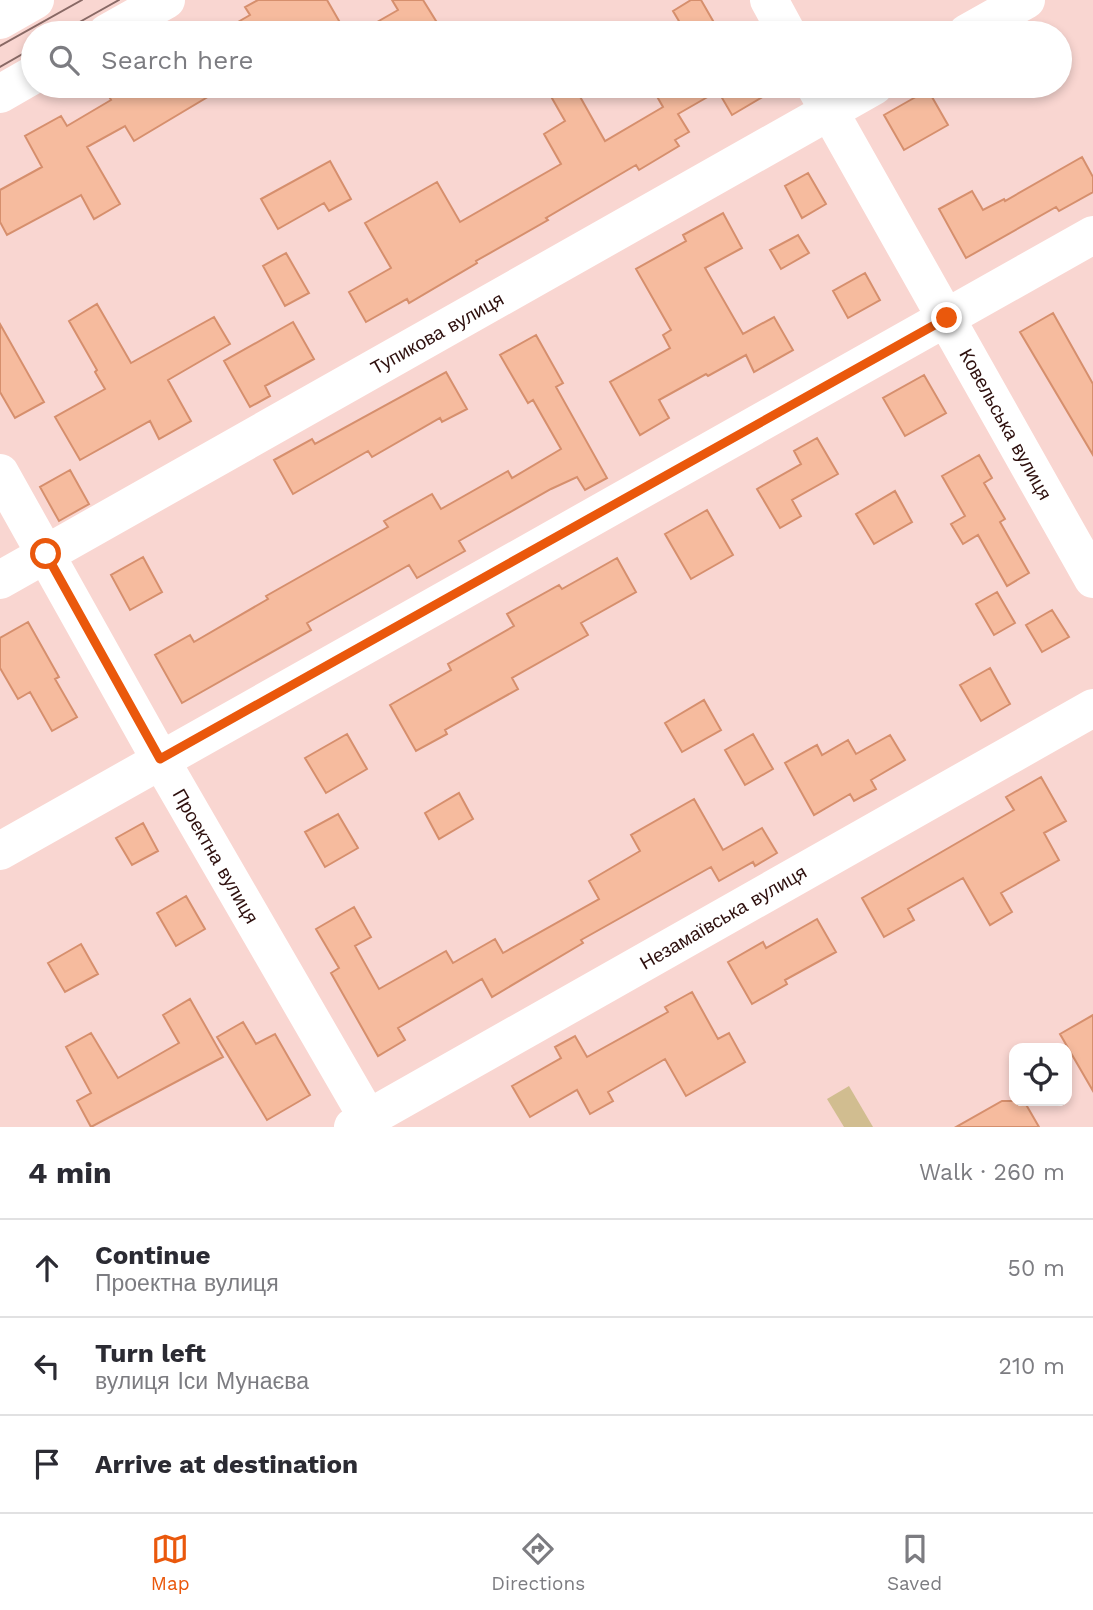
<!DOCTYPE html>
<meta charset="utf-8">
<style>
:root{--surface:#fff;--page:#f7f7f7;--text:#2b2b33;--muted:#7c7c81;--line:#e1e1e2;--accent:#ea580c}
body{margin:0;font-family:"Work Sans",sans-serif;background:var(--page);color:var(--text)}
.controls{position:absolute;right:21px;bottom:21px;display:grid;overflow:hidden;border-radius:14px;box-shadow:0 4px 10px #0003}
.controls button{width:63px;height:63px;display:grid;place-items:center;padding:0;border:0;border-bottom:2px solid var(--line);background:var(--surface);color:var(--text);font:35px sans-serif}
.stop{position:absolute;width:21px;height:21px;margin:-16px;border:5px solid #ea580c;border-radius:50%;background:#fff}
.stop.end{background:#ea580c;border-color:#fff;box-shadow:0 2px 7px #0008}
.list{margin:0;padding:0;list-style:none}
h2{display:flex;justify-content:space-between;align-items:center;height:91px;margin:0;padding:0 28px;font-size:30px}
h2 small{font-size:23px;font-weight:400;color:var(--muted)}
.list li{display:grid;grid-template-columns:46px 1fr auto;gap:21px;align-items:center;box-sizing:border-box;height:98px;padding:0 28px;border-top:2px solid var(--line)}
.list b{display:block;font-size:26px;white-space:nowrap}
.list p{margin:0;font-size:23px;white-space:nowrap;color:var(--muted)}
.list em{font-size:23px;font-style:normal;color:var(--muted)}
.icon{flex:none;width:38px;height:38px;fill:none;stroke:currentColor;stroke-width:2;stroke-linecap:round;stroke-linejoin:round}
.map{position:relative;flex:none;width:1093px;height:1127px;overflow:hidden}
.search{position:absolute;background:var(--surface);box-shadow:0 4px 10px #0003;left:21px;right:21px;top:21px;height:77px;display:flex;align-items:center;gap:18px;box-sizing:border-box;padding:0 24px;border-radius:38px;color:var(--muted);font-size:26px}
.sheet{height:385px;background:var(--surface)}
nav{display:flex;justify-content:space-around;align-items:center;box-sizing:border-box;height:98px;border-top:2px solid var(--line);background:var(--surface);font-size:19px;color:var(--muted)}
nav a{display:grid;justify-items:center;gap:4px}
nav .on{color:var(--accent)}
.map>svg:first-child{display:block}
.green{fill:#d1bd90}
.building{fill:#f6bb9e;stroke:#d68f6d;stroke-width:2}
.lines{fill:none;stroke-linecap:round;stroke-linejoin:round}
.minor{stroke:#fff;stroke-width:38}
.major{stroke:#fff;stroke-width:38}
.tram{stroke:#896965;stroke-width:2}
.route{stroke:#ea580c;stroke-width:9}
.labels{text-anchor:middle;stroke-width:5;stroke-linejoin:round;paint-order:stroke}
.street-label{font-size:19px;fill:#2e100e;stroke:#fff}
</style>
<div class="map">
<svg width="1093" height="1127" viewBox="0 0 1093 1127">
<rect width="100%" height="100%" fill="#f9d6d1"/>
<path class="green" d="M 849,1086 L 873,1127 L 844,1127 L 827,1099 Z"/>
<path class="building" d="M 258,0 L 327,0 L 346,33 L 219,33 L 250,15 L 245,7 Z
M 392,0 L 423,0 L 436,21 L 415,33 L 358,33 L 398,10 Z
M 691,0 L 701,0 L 720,33 L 686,33 L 673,11 Z
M 103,86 L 226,86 L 134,141 L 125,126 L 87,147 L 120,204 L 94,219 L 81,195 L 7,235 L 0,222 L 0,190 L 42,167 L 25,136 L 61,116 L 67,126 L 111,100 Z
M 545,86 L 574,86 L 605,141 L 663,107 L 651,86 L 781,86 L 732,115 L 718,91 L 678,114 L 689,132 L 675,140 L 679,146 L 639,170 L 636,165 L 546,218 L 548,220 L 476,261 L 477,263 L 409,303 L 407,299 L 366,322 L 349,292 L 391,268 L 365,223 L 437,182 L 460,222 L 561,164 L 544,134 L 565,121 Z
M 928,90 L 948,125 L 904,150 L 884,115 Z
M 1082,157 L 1093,177 L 1093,192 L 1059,211 L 1056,207 L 966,258 L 939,209 L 972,191 L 983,210 L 1004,199 L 1005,201 Z
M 330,161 L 351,199 L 329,211 L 324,203 L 278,229 L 261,199 Z
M 808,173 L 826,204 L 802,218 L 785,186 Z
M 723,213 L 742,248 L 705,268 L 743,334 L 774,317 L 793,350 L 754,372 L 746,355 L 708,376 L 706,374 L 659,400 L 669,418 L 640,435 L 610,382 L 670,348 L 663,335 L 671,330 L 636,269 L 686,241 L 683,235 Z
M 798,235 L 809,253 L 781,269 L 770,250 Z
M 286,253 L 309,293 L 285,306 L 263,266 Z
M 865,273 L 880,300 L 848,318 L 833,291 Z
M 97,304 L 131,363 L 214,317 L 230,344 L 168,380 L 191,421 L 159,439 L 150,421 L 80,460 L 55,417 L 105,389 L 95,372 L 97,370 L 69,321 Z
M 1053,313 L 1093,384 L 1093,455 L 1020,332 Z
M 293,322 L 314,359 L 265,386 L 270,396 L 250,407 L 224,361 Z
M 0,324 L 44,402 L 15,418 L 0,392 Z
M 536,335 L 563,383 L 556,387 L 607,478 L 585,490 L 577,477 L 551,489 L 459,541 L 465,551 L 417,578 L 409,565 L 307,623 L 311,630 L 182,703 L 155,655 L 190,635 L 194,642 L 268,599 L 266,596 L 388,527 L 384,521 L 432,494 L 441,509 L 508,471 L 512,478 L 561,449 L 533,400 L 528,403 L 500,355 Z
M 446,372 L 467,409 L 442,422 L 440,418 L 372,457 L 368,451 L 293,494 L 274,460 L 312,439 L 315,444 Z
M 924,375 L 946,413 L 905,436 L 883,398 Z
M 817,438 L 838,474 L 792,500 L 801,516 L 780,528 L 757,489 L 801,464 L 794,451 Z
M 979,455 L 992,478 L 984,483 L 1005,519 L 1000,522 L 1029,573 L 1007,586 L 978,535 L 963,544 L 951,524 L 965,516 L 942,476 Z
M 70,470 L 89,504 L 59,521 L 40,487 Z
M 895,491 L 912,522 L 874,544 L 856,514 Z
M 707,510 L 733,555 L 691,579 L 665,534 Z
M 143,557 L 162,592 L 130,610 L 111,575 Z
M 617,558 L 636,592 L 581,623 L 588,635 L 512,678 L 518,689 L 445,730 L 447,734 L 416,751 L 390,705 L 451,670 L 448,664 L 514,626 L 507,614 L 559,585 L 562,589 Z
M 997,592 L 1015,623 L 994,635 L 976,604 Z
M 1052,610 L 1069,637 L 1042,652 L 1026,625 Z
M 28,622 L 59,677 L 55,679 L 77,717 L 52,731 L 30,692 L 18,699 L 0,668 L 0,638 Z
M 990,668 L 1010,704 L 981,721 L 960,685 Z
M 704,700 L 721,730 L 682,752 L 665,723 Z
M 347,734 L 367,769 L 326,793 L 305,758 Z
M 753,734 L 773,769 L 745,785 L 725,750 Z
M 890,735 L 905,760 L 871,780 L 876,789 L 854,801 L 850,794 L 814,815 L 785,763 L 817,745 L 822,755 L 848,740 L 856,754 Z
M 1041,777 L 1066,821 L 1044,833 L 1059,860 L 1001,893 L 1012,912 L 990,925 L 963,878 L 908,909 L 914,920 L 884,937 L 862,898 L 1014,810 L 1006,797 Z
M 459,793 L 473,819 L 439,839 L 425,813 Z
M 694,799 L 723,850 L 762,828 L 777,853 L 755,866 L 753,862 L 719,881 L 711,867 L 581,940 L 583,943 L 492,997 L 482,979 L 398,1028 L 405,1040 L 378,1056 L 331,973 L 339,968 L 316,929 L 354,907 L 371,937 L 355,946 L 379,989 L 446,951 L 453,963 L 495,939 L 503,953 L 599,899 L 589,881 L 640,851 L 631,835 Z
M 338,814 L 358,848 L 325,867 L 305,832 Z
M 143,823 L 158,851 L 132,865 L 116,838 Z
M 186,896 L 205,929 L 176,946 L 157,913 Z
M 817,919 L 836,952 L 785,980 L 787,984 L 752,1004 L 728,962 L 763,942 L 766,948 Z
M 81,944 L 98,974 L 65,992 L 48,963 Z
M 692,992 L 718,1039 L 729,1033 L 745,1062 L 686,1096 L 665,1059 L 608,1092 L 613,1101 L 590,1114 L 577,1090 L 530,1117 L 512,1086 L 561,1058 L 555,1047 L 575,1036 L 587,1057 L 668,1012 L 665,1007 Z
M 190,999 L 223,1057 L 91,1127 L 77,1101 L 91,1093 L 66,1047 L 91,1033 L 118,1078 L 179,1043 L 163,1015 Z
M 1093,1015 L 1093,1091 L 1060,1034 Z
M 243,1022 L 256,1044 L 275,1034 L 310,1095 L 267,1120 L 217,1037 Z
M 1002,1101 L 1024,1101 L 1039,1127 L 956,1127 Z"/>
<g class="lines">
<path class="minor" d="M 769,0 L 787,33
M 967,33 L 1026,0
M 815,86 L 1093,579
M 0,473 L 160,759 L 373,1127
M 0,580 L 874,86
M 0,851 L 1093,235
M 353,1127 L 1093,708"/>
<path class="major" d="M 0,20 L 35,0
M 107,33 L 166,0
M 0,94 L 33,75"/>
<path class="tram" d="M 60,33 L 119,0
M 0,46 L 82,0
M 0,67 L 33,48"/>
</g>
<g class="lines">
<path class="route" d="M 46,554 L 160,759 L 947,318"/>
</g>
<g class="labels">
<g class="street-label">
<text transform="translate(437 333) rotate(-29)" y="7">Тупикова вулиця</text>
<text transform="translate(1006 424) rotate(61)" y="7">Ковельська вулиця</text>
<text transform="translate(216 856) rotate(60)" y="7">Проектна вулиця</text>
<text transform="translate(723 917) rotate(-30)" y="7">Незамаївська вулиця</text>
</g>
</g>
</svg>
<div class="controls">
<button><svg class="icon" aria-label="locate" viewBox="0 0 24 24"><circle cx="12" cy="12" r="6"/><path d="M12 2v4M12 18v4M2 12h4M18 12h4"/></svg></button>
</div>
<div class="stop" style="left:46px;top:554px"></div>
<div class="stop end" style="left:947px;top:318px"></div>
<div class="search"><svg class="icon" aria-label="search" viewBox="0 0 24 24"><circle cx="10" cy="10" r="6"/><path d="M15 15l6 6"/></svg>Search here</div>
</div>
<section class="sheet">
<h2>4 min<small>Walk · 260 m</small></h2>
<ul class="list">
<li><svg class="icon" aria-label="ahead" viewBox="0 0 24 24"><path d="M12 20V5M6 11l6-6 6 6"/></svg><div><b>Continue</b><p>Проектна вулиця</p></div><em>50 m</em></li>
<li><svg class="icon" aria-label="left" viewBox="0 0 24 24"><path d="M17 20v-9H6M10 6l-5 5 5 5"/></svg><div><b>Turn left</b><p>вулиця Іси Мунаєва</p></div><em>210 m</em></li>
<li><svg class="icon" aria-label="arrive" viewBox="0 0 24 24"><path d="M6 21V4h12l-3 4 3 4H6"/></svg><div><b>Arrive at destination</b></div></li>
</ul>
</section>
<nav>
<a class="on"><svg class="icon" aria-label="map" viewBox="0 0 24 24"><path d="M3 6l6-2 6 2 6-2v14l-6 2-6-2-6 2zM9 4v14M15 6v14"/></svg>Map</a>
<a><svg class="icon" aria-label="directions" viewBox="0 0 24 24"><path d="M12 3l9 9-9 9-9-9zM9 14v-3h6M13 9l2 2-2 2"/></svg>Directions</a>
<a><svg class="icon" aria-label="saved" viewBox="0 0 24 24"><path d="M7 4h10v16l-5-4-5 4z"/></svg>Saved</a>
</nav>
